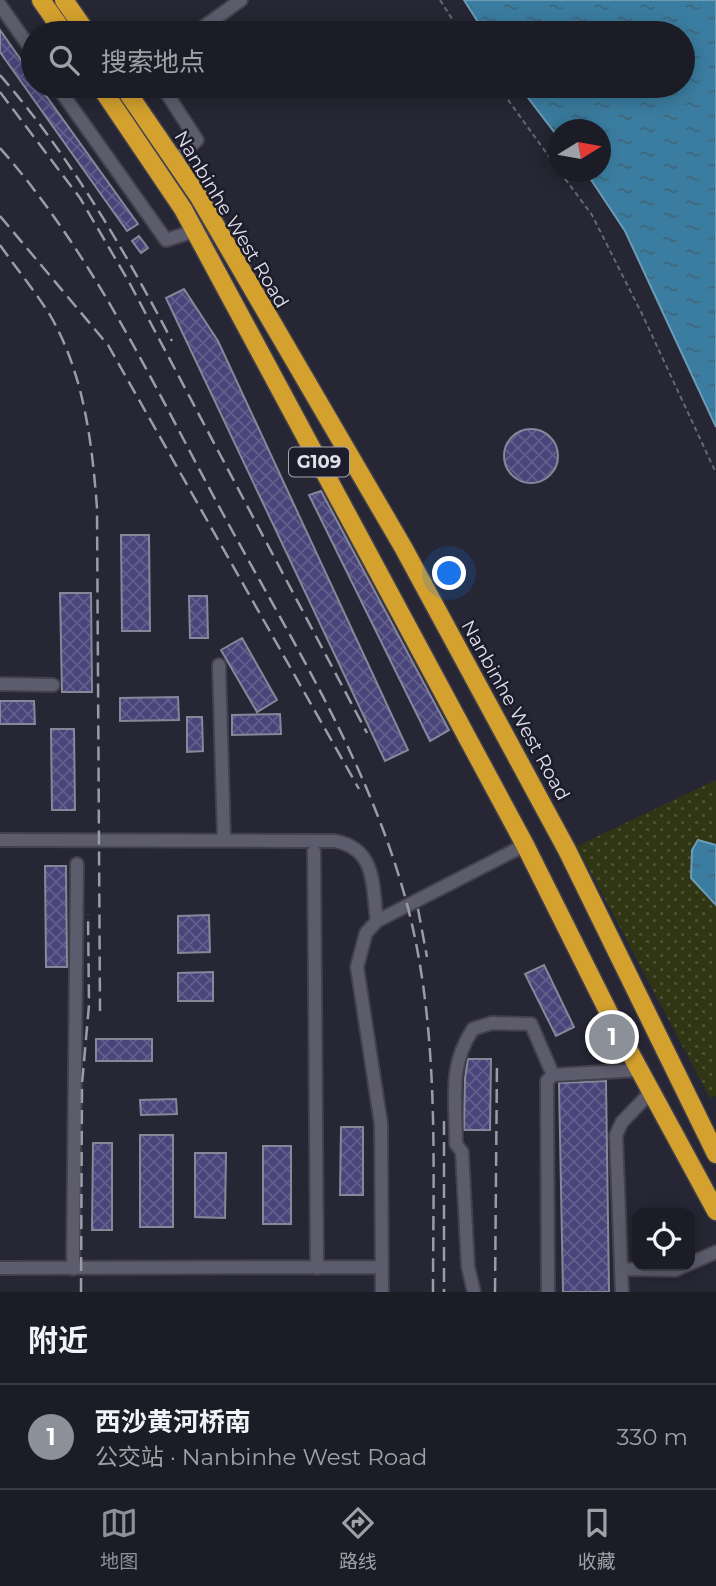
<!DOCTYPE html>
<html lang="zh">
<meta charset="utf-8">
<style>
:root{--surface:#1c1c27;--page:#292933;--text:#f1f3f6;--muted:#a0a1a7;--line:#3a3a44;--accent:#8c9099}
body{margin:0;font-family:Montserrat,"Noto Sans SC",sans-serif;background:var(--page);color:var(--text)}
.controls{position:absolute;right:21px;bottom:21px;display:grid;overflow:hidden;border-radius:14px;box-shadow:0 4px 18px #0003}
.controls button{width:63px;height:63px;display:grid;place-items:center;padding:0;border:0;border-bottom:2px solid var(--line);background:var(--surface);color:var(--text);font:35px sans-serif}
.compass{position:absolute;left:548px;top:119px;width:63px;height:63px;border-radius:50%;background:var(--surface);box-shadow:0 4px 18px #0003;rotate:79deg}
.you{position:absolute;left:450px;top:574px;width:24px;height:24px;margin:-18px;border:5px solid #fff;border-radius:50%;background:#1a73e8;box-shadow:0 0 0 10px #1a73e833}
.badge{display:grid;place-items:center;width:46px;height:46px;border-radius:50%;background:var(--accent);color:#fff;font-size:23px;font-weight:700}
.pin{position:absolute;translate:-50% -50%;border:4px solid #fff;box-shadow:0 2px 7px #0006}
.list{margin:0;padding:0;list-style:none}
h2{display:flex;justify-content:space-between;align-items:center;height:91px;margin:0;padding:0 28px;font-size:30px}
h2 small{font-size:23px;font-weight:400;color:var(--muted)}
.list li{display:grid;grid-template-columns:46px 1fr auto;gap:21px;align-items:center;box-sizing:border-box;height:105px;padding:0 28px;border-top:2px solid var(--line)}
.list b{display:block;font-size:26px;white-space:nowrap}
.list p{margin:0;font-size:23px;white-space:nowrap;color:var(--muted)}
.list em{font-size:23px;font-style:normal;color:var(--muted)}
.icon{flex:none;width:38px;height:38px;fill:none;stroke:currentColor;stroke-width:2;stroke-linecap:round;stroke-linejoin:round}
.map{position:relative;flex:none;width:716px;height:1292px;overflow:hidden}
.search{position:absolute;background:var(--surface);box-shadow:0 4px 18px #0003;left:21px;right:21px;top:21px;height:77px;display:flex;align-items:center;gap:18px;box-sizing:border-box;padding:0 24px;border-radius:38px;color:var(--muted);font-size:26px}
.sheet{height:196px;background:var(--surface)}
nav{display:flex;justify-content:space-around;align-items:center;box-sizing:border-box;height:98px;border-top:2px solid var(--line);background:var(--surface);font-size:19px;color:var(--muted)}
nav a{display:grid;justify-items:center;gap:4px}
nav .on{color:var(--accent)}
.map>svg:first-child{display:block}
.park{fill:url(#park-dots)}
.water{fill:url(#water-ripples);stroke:#6c9bb6;stroke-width:2}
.building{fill:url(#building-cross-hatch);stroke:#888799;stroke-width:2}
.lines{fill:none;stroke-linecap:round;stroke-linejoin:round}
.minor-casing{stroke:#42414d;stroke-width:16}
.highway-casing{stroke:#42414d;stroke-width:21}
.path{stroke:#686875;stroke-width:2;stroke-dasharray:5 3.5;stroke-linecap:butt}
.minor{stroke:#5d5c6d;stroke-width:12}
.highway{stroke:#d4a12f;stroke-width:18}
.rail{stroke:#9c9ca8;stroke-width:2.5;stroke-dasharray:14 7;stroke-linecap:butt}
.labels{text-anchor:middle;stroke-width:5;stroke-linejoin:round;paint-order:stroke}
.shield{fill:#1d1c2a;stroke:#a6a5b0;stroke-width:2}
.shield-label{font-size:18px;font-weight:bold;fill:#e0e0ea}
.street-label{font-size:19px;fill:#e0e0ea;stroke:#1d1c2a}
</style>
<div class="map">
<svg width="716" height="1292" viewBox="0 0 716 1292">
<defs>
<pattern id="park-dots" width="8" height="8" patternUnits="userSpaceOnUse" patternTransform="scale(1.75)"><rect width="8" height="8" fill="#303614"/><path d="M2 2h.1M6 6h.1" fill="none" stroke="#4e5336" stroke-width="1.8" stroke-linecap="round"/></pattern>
<pattern id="water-ripples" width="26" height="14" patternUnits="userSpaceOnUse" patternTransform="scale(1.75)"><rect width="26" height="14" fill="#3b7da0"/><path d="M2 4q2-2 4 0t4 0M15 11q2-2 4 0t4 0" fill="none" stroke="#3e667c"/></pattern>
<pattern id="building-cross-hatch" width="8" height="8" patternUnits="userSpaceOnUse" patternTransform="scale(1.75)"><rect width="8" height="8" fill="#494479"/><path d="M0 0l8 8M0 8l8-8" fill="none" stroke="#635f8c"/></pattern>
</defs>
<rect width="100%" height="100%" fill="#262634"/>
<path class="park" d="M 716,780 L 716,1096 L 710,1098 L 577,846 Z"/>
<path class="water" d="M 464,0 L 716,0 L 716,427 L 625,231 L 586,172 L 600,172 L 600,130 L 558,130 L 558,137 L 519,86 L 683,86 L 683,33 L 485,33 Z
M 698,840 L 716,845 L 716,905 L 691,878 L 692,850 Z"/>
<path class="building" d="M 0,30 L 33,77 L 33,86 L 39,86 L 138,224 L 127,231 L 0,52 Z
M 139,236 L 148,248 L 141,253 L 132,241 Z
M 184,289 L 218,341 L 408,750 L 385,761 L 166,298 Z
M504 456a27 27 0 1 1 54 0a27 27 0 1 1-54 0Z
M 321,491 L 449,730 L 430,741 L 309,495 Z
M 121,535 L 149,535 L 150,631 L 122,631 Z
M 60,593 L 91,593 L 92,692 L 62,692 Z
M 189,596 L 207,596 L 208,638 L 190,638 Z
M 242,638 L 277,700 L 257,712 L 221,650 Z
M 178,697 L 179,720 L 120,721 L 120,698 Z
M 0,701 L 34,701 L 35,724 L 0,724 Z
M 280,714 L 281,734 L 232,735 L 232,715 Z
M 187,717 L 202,717 L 203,751 L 187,752 Z
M 51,729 L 74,729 L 75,810 L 52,810 Z
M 45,866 L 66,866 L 67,967 L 46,967 Z
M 209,915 L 210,952 L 178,953 L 178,916 Z
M 544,965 L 574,1027 L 556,1036 L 525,974 Z
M 213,972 L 213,1001 L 178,1001 L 178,973 Z
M 96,1039 L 152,1039 L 152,1061 L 96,1061 Z
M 468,1059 L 491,1059 L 490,1130 L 464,1130 L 465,1078 Z
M 606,1081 L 609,1292 L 563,1292 L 559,1083 Z
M 176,1099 L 177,1114 L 141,1115 L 140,1100 Z
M 341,1127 L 363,1127 L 363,1195 L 340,1195 Z
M 140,1135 L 173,1135 L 173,1227 L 140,1227 Z
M 93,1143 L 112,1143 L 112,1230 L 92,1230 Z
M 263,1146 L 291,1146 L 291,1224 L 263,1224 Z
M 195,1153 L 226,1153 L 225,1218 L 195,1217 Z"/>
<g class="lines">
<g class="minor-casing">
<path id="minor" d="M 0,5 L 33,52
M 195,33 L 241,0
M 57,86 L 166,240 L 195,231
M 162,86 L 197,140 L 174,161
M 219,665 L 224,840
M 0,684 L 53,685
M 0,840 L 335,841 C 377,849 372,886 377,921
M 314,851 L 317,1268
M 0,1268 L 382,1267
M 73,1269 L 77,864
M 621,1269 L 675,1270 L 716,1252
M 382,1292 L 381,1124 L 357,967 L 366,933 L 377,921 L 525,845
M 474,1292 L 468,1267 L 462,1152 L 456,1144 C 456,1100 448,1066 473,1029 L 492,1023 L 531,1024 L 553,1075
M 548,1292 L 547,1081 L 553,1075 L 639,1070
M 622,1292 L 616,1135 L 622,1122 L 651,1092"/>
</g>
<g class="highway-casing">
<path id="highway" d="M 41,0 L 64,33
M 64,0 L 87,33
M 100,86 L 183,209 L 525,845 L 615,1025 L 716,1211
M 123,86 L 199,197 L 403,547 L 567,850 L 716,1154"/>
</g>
<path class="path" d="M 440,0 L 461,33
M 498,86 L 558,169
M 560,172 L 592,215 L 643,316 L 716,473"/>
<use href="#minor" class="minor"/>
<use href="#highway" class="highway"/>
<path class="rail" d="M 0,75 C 70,156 122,246 172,341
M 0,92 L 80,198 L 129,282 L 367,733
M 0,148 C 94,255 155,388 222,512 C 291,640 369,762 407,904 C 440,1029 433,1164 433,1292
M 0,216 L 108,345 L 359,789
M 0,245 C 16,268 35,291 50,315 C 84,374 92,442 97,508 L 100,1011
M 418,909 L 427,957
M 444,1121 L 444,1292
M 81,1292 L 82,1084 L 89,1005 L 88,914
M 495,1292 L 497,1061"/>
</g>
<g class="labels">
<rect class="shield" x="289" y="447.5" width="60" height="29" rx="5"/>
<g class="shield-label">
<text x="319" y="468">G109</text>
</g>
<g class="street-label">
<text transform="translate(232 219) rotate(59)" y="7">Nanbinhe West Road</text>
<text transform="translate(516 710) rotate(61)" y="7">Nanbinhe West Road</text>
</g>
</g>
</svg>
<div class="controls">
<button><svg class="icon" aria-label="locate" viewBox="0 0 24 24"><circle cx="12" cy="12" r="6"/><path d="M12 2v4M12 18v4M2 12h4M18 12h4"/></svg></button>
</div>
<svg class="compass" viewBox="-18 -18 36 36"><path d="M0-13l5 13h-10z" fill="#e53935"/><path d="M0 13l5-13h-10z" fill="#a0a1a7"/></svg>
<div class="you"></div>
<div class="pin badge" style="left:612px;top:1037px">1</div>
<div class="search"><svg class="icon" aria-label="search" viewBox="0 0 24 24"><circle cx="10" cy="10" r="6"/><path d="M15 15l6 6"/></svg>搜索地点</div>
</div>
<section class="sheet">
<h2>附近<small></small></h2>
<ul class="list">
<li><span class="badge">1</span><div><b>西沙黄河桥南</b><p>公交站 · Nanbinhe West Road</p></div><em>330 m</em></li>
</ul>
</section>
<nav>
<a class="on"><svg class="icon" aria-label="map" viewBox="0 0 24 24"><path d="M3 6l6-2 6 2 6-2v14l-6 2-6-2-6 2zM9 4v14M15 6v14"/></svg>地图</a>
<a><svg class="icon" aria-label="directions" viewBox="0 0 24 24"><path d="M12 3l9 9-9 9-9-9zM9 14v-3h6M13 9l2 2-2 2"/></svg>路线</a>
<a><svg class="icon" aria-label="saved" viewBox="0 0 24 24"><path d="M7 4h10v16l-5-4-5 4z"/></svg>收藏</a>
</nav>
